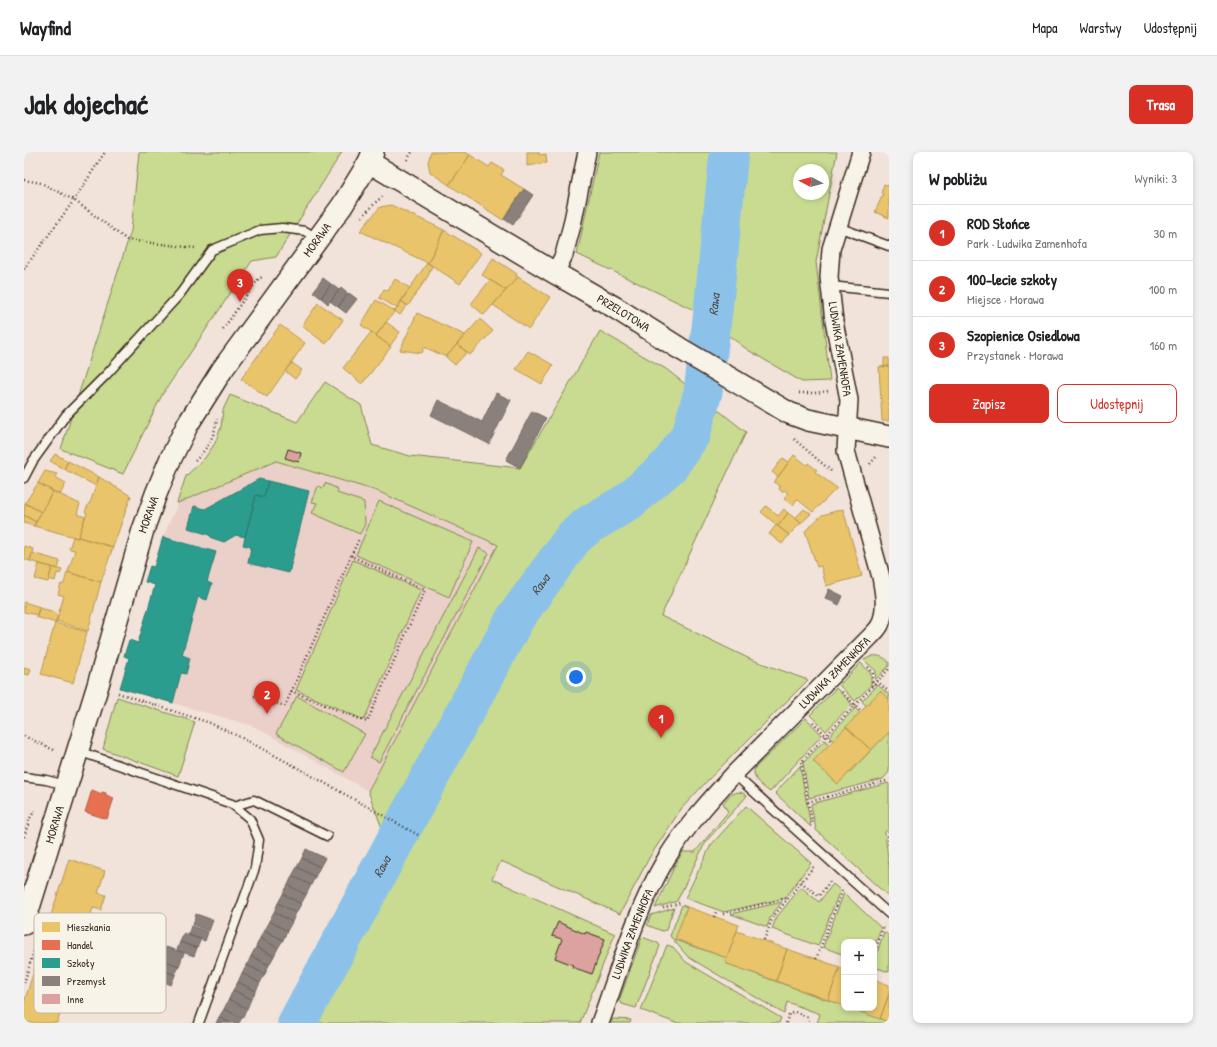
<!DOCTYPE html>
<html lang="pl">
<meta charset="utf-8">
<style>
:root{--surface:#fff;--page:#f2f2f2;--text:#202124;--muted:#757577;--line:#e0e0e0;--accent:#d93025}
body{margin:0;font-family:"Patrick Hand",sans-serif;background:var(--page);color:var(--text)}
.controls{position:absolute;right:12px;bottom:12px;display:grid;overflow:hidden;border-radius:8px;box-shadow:0 2px 6px #0003}
.controls button{width:36px;height:36px;display:grid;place-items:center;padding:0;border:0;border-bottom:1px solid var(--line);background:var(--surface);color:var(--text);font:20px sans-serif}
.compass{position:absolute;left:769px;top:12px;width:36px;height:36px;border-radius:50%;background:var(--surface);box-shadow:0 2px 6px #0003;rotate:277deg}
.you{position:absolute;left:552px;top:525px;width:14px;height:14px;margin:-10px;border:3px solid #fff;border-radius:50%;background:#1a73e8;box-shadow:0 0 0 6px #1a73e833}
.badge{display:grid;place-items:center;width:26px;height:26px;border-radius:50%;background:var(--accent);color:#fff;font-size:13px;font-weight:700}
.pin{position:absolute;translate:-50% -33px;filter:drop-shadow(0 1px 2px #0008)}
.pin::after{content:'';position:absolute;top:21px;width:14px;height:12px;background:inherit;clip-path:polygon(0 0,100% 0,50% 100%)}
.list{margin:0;padding:0;list-style:none}
h2{display:flex;justify-content:space-between;align-items:center;height:52px;margin:0;padding:0 16px;font-size:17px}
h2 small{font-size:13px;font-weight:400;color:var(--muted)}
.list li{display:grid;grid-template-columns:26px 1fr auto;gap:12px;align-items:center;box-sizing:border-box;height:56px;padding:0 16px;border-top:1px solid var(--line)}
.list b{display:block;font-size:15px;white-space:nowrap}
.list p{margin:0;font-size:13px;white-space:nowrap;color:var(--muted)}
.list em{font-size:13px;font-style:normal;color:var(--muted)}
.actions{display:flex;gap:8px;padding:12px 16px}
.actions a{flex:1;padding:9px 0;border:1px solid var(--accent);border-radius:8px;text-align:center;font-size:14px;color:var(--accent)}
.actions .main{background:var(--accent);color:#fff}
.map{position:relative;flex:none;width:865px;height:871px;overflow:hidden;border-radius:8px}
header{display:flex;align-items:center;gap:24px;box-sizing:border-box;height:56px;padding:0 20px;background:var(--surface);border-bottom:1px solid var(--line)}
header strong{font-size:19px}
nav{display:flex;gap:22px;margin-inline-start:auto;font-size:14px}
.intro{display:flex;align-items:center;justify-content:space-between;box-sizing:border-box;height:96px;padding:0 24px}
h1{margin:0;font-size:28px}
.button{padding:10px 18px;border-radius:8px;background:var(--accent);color:#fff;font-size:14px;font-weight:700}
main{display:flex;gap:24px;padding:0 24px}
aside{flex:1;background:var(--surface);border-radius:8px;box-shadow:0 2px 6px #0003}
.map>svg:first-child{display:block}
.built{fill:#ebd0c9}
.green{fill:#c8db90;stroke:#828257;fill-rule:evenodd}
.homes{fill:#e9c46a;stroke:#b59653}
.shops{fill:#e76f51;stroke:#b35a42}
.schools{fill:#2a9d8f;stroke:#2f7a6d}
.industry{fill:#8a817c;stroke:#726760}
.lines{fill:none;stroke-linecap:round;stroke-linejoin:round}
.river{stroke:#8cc2ea;stroke-width:39}
.building{fill:#dca2a0;stroke:#3b2a1e}
.service-casing{stroke:#3b2a1e;stroke-width:11}
.minor-casing{stroke:#3b2a1e;stroke-width:20}
.tertiary-casing{stroke:#3b2a1e;stroke-width:24}
.path{stroke:#3b2a1e;stroke-width:2.5;stroke-dasharray:1 3;stroke-linecap:butt}
.service{stroke:#f7f3e8;stroke-width:8}
.minor{stroke:#f7f3e8;stroke-width:17}
.tertiary{stroke:#f7f3e8;stroke-width:21}
.labels{text-anchor:middle;stroke-width:4;stroke-linejoin:round;paint-order:stroke}
.street-label{font-size:12px;fill:#3b2a1e;stroke:#f7f3e8}
.water-label{font-size:13px;font-style:italic;fill:#4f5051;stroke:#f7f3e8}
.key{fill:#f7f3e8;stroke:#bfb7ab;stroke-width:1}
.key-label{font-size:11px;fill:#3b2a1e}
</style>
<header>
<strong>Wayfind</strong>
<nav><a>Mapa</a><a>Warstwy</a><a>Udostępnij</a></nav>
</header>
<div class="intro"><h1>Jak dojechać</h1><a class="button">Trasa</a></div>
<main>
<div class="map">
<svg width="865" height="871" viewBox="0 0 865 871">
<rect width="100%" height="100%" fill="#f2e3da"/>
<filter id="ink" filterUnits="userSpaceOnUse"><feTurbulence type="fractalNoise" baseFrequency=".025" numOctaves="2"/><feDisplacementMap in="SourceGraphic" scale="8" xChannelSelector="R" yChannelSelector="G"/><feConvolveMatrix kernelMatrix="1 2 1 2 8 2 1 2 1" color-interpolation-filters="sRGB"/></filter>
<g filter="url(#ink)">
<path class="built" d="M 252,309 L 353,339 L 474,393 L 344,639 L 229,574 L 96,536 L 105,506 L 100,504 L 105,488 L 114,491 L 131,433 L 121,430 L 126,414 L 130,415 L 139,385 L 154,351 Z"/>
<path class="green" d="M 115,0 L 318,0 L 252,105 L 228,109 L 138,243 L 99,322 L 37,297 L 107,79 Z
M 575,0 L 813,0 L 792,110 L 806,229 L 778,230 L 724,198 L 670,158 L 553,102 ZM 775,18 L 799,18 L 799,42 L 775,42 Z
M 576,179 L 642,217 L 722,280 L 637,464 L 726,507 L 784,528 L 685,627 L 657,657 L 625,706 L 596,762 L 477,709 L 468,727 L 591,782 L 556,871 L 257,871 L 358,676 L 344,639 L 474,393 L 353,339 L 252,309 L 154,351 L 153,351 L 162,324 L 181,306 L 191,291 L 197,275 L 199,258 L 206,243 L 273,270 L 301,230 L 337,253 L 348,293 L 386,304 L 496,316 Z
M 301,331 L 314,337 L 313,341 L 340,350 L 341,372 L 336,382 L 288,361 L 293,351 L 288,350 L 294,334 L 299,336 Z
M 355,349 L 449,390 L 425,445 L 332,403 Z
M 455,396 L 465,401 L 355,610 L 346,605 Z
M 329,408 L 397,438 L 340,568 L 272,538 Z
M 848,504 C 855,503 860,505 865,510 L 865,514 L 851,528 L 852,519 L 840,508 Z
M 837,511 L 847,522 L 847,533 L 831,549 L 815,533 Z
M 854,533 L 865,543 L 865,547 L 842,554 L 838,549 Z
M 812,536 L 828,552 L 802,579 L 786,563 Z
M 273,544 L 341,582 L 320,620 L 252,582 Z
M 93,545 L 171,570 L 154,624 L 79,597 Z
M 831,556 L 836,561 L 809,589 L 805,584 Z
M 782,566 L 798,583 L 746,640 C 738,634 729,629 730,617 Z
M 865,580 L 865,620 L 859,627 L 785,646 L 779,611 L 801,588 L 805,593 L 789,609 L 814,632 Z
M 776,614 L 787,675 L 751,641 Z
M 864,631 L 865,632 L 865,676 L 861,680 L 865,716 L 865,745 L 792,678 L 787,652 Z
M 714,640 L 719,641 L 723,644 L 685,686 L 679,695 L 653,749 L 631,756 L 652,711 L 659,700 L 671,700 L 704,660 L 699,651 L 706,643 Z
M 722,654 L 787,711 L 761,746 L 700,760 L 661,746 L 687,693 Z
M 809,732 L 816,738 L 794,794 L 748,777 L 752,766 L 777,735 L 795,750 Z
M 820,741 L 857,776 L 850,795 L 850,790 L 820,790 L 820,803 L 799,795 Z
M 758,750 L 747,764 L 743,775 L 707,762 Z
M 658,753 L 663,755 L 651,788 L 703,806 L 701,811 L 820,854 L 820,856 L 826,856 L 865,870 L 865,871 L 793,871 L 796,862 L 763,850 L 760,862 L 664,805 L 646,784 Z
M 650,756 L 642,778 L 638,779 L 623,773 L 627,763 Z
M 860,780 L 865,784 L 865,820 L 850,815 L 850,810 Z
M 618,785 L 634,791 L 636,794 L 612,856 L 598,852 L 595,849 Z
M 643,793 L 649,795 L 662,810 L 757,866 L 755,871 L 652,871 L 617,858 Z
M 589,867 L 592,867 L 607,868 L 606,871 L 587,871 Z"/>
<path class="homes" d="M 407,0 L 441,0 L 446,3 L 425,33 L 406,20 L 404,10 Z
M 503,0 L 515,0 L 515,3 L 522,2 L 523,11 L 503,14 Z
M 446,3 L 465,15 L 468,11 L 480,18 L 477,23 L 500,37 L 479,68 L 425,33 Z
M 860,32 L 865,34 L 865,66 L 851,60 L 859,42 L 857,41 Z
M 367,53 L 420,78 L 404,111 L 336,79 L 356,55 Z
M 420,78 L 457,101 L 436,132 L 404,111 Z
M 469,106 L 493,122 L 492,124 L 494,125 L 482,138 L 458,123 Z
M 403,111 L 408,114 L 404,124 L 384,154 L 377,149 Z
M 494,125 L 526,145 L 505,177 L 469,153 Z
M 371,127 L 386,136 L 373,156 L 355,146 L 360,137 L 364,139 Z
M 466,128 L 482,138 L 460,163 L 447,152 Z
M 352,148 L 371,159 L 352,183 L 337,173 Z
M 377,149 L 383,153 L 376,163 L 371,159 Z
M 294,151 L 319,168 L 302,192 L 278,174 Z
M 393,161 L 441,183 L 422,205 L 400,195 L 398,201 L 376,198 Z
M 456,167 L 469,179 L 446,203 L 433,192 Z
M 362,170 L 376,180 L 366,194 L 352,184 Z
M 256,173 L 281,191 L 243,245 L 217,227 Z
M 347,180 L 367,195 L 338,232 L 319,216 Z
M 433,192 L 443,200 L 431,213 L 422,205 Z
M 504,199 L 529,213 L 518,232 L 492,217 Z
M 860,206 L 865,206 L 865,214 L 860,215 Z
M 268,211 L 278,218 L 271,227 L 261,219 Z
M 865,214 L 865,269 L 858,269 L 855,215 Z
M 31,302 L 44,309 L 40,317 L 26,309 Z
M 770,303 L 783,313 L 784,311 L 793,318 L 791,320 L 813,336 L 789,360 L 773,347 L 769,353 L 760,346 L 764,341 L 760,338 L 758,340 L 755,337 L 756,335 L 750,330 Z
M 759,306 L 765,310 L 754,325 L 748,320 Z
M 44,309 L 75,325 L 72,334 L 40,317 Z
M 21,319 L 33,322 L 31,325 L 42,331 L 36,343 L 14,331 Z
M 75,325 L 107,344 L 89,395 L 54,385 L 63,361 L 61,360 L 65,351 L 66,351 Z
M 14,331 L 29,339 L 17,360 L 1,351 Z
M 29,339 L 56,352 L 53,362 L 61,365 L 54,386 L 10,374 Z
M 1,351 L 17,360 L 12,370 L 0,363 Z
M 742,354 L 754,364 L 760,357 L 764,361 L 754,374 L 737,360 Z
M 780,357 L 787,362 L 777,371 L 771,366 Z
M 819,357 L 838,424 L 802,434 L 797,414 L 793,415 L 781,379 L 798,363 Z
M 764,361 L 777,371 L 765,383 L 754,374 Z
M 0,363 L 12,370 L 10,374 L 0,371 Z
M 752,373 L 765,383 L 758,392 L 745,382 Z
M 49,385 L 54,386 L 54,385 L 89,395 L 77,430 L 44,420 L 51,398 L 45,397 Z
M 0,394 L 9,397 L 6,409 L 0,407 Z
M 8,401 L 36,409 L 34,417 L 6,409 Z
M 15,412 L 28,415 L 24,430 L 11,427 Z
M 28,415 L 38,418 L 36,422 L 33,421 L 31,429 L 25,427 Z
M 43,420 L 77,430 L 64,479 L 32,469 L 40,444 L 34,442 L 37,432 L 40,432 Z
M 0,450 L 16,455 L 13,463 L 0,460 Z
M 15,456 L 28,459 L 34,464 L 32,471 L 12,465 Z
M 31,471 L 63,480 L 49,531 L 17,522 Z
M 0,515 L 7,517 L 5,523 L 0,522 Z
M 856,539 L 865,547 L 865,580 L 847,598 L 822,575 Z
M 822,575 L 847,598 L 814,632 L 789,609 Z
M 45,707 L 81,719 L 74,741 L 82,743 L 77,758 L 69,756 L 62,778 L 26,766 Z
M 663,755 L 715,773 L 703,806 L 651,787 Z
M 713,779 L 763,797 L 752,829 L 701,811 Z
M 763,797 L 816,815 L 804,848 L 752,829 Z
M 13,809 L 50,820 L 42,842 L 50,844 L 45,860 L 38,857 L 33,871 L 4,871 L 0,870 L 0,851 Z
M 816,815 L 820,817 L 820,854 L 804,848 Z
M 850,827 L 865,833 L 865,842 L 856,867 L 826,856 L 850,856 Z
M 865,842 L 865,870 L 856,867 Z"/>
<path class="shops" d="M 68,638 L 78,642 L 78,640 L 82,641 L 82,643 L 90,646 L 83,667 L 61,660 Z"/>
<path class="schools" d="M 235,327 L 244,329 L 240,345 L 232,343 L 221,385 L 212,383 L 200,390 L 188,386 L 185,383 L 164,376 L 170,354 L 181,357 Z
M 244,329 L 285,339 L 265,421 L 224,411 L 227,395 L 219,393 L 232,343 L 240,345 Z
M 139,385 L 192,400 L 183,430 L 188,432 L 183,448 L 174,445 L 158,503 L 166,506 L 162,522 L 157,521 L 149,551 L 96,536 L 105,506 L 100,504 L 105,488 L 114,491 L 131,433 L 121,430 L 126,414 L 130,415 Z"/>
<path class="industry" d="M 500,37 L 509,43 L 489,73 L 480,67 Z
M 299,126 L 307,132 L 297,146 L 289,140 Z
M 307,132 L 315,138 L 304,152 L 297,146 Z
M 317,136 L 324,142 L 314,155 L 306,149 Z
M 325,141 L 333,147 L 322,161 L 314,155 Z
M 472,241 L 487,248 L 465,292 L 407,263 L 414,248 L 458,270 Z
M 508,259 L 522,266 L 496,316 L 482,308 Z
M 805,437 L 819,444 L 815,453 L 801,446 Z
M 282,697 L 301,706 L 296,715 L 278,706 Z
M 278,706 L 296,715 L 291,725 L 273,715 Z
M 273,715 L 291,725 L 287,733 L 268,724 Z
M 268,724 L 287,733 L 282,743 L 264,733 Z
M 264,733 L 282,743 L 277,752 L 259,742 Z
M 259,742 L 277,752 L 272,761 L 254,751 Z
M 254,751 L 272,761 L 268,770 L 250,760 Z
M 250,760 L 268,770 L 263,779 L 245,769 Z
M 172,762 L 189,768 L 185,779 L 169,773 Z
M 245,769 L 263,779 L 259,788 L 240,778 Z
M 167,774 L 184,780 L 181,789 L 164,783 Z
M 240,778 L 259,788 L 254,796 L 236,786 Z
M 160,781 L 177,787 L 173,796 L 156,790 Z
M 236,786 L 254,796 L 250,804 L 232,795 Z
M 156,790 L 173,796 L 170,804 L 153,798 Z
M 142,795 L 160,801 L 155,814 L 137,807 Z
M 232,795 L 250,804 L 245,813 L 227,804 Z
M 227,804 L 245,813 L 241,822 L 223,813 Z
M 137,807 L 155,814 L 151,823 L 133,816 Z
M 223,813 L 241,822 L 236,831 L 218,821 Z
M 133,816 L 151,823 L 147,833 L 129,825 Z
M 218,821 L 236,831 L 232,839 L 214,830 Z
M 214,830 L 232,839 L 227,847 L 209,838 Z
M 209,838 L 227,847 L 223,857 L 205,847 Z
M 205,847 L 223,857 L 218,866 L 200,857 Z
M 200,857 L 218,866 L 215,871 L 206,871 L 195,865 Z
M 195,865 L 206,871 L 192,871 Z"/>
<g class="lines">
<path class="river" id="s1" d="M 273,871 L 492,465 L 550,385 L 566,372 L 604,350 L 646,313 L 667,282 L 679,240 L 689,159 L 705,0"/>
</g>
<path class="building" d="M 264,297 L 277,301 L 275,310 L 261,306 Z
M 534,770 L 561,782 L 562,780 L 581,787 L 568,822 L 548,815 L 549,813 L 531,806 L 538,787 L 528,784 Z"/>
<g class="lines">
<g class="service-casing">
<path id="service" d="M 814,75 L 865,94
M 806,134 L 865,140
M 0,326 L 9,309 L 42,263 L 82,223 L 156,142 L 188,98 L 236,78 L 258,76 L 281,79 L 294,87
M 54,599 L 208,652 L 226,667 L 235,688 L 231,716 L 175,871
M 710,622 L 865,762
M 0,625 L 22,628 L 42,633
M 210,654 L 230,648 L 303,684"/>
</g>
<g class="minor-casing">
<g id="minor">
<path d="M 531,121 L 540,103 L 548,73 L 563,0"/>
<path id="s2" d="M 576,871 C 596,816 612,758 642,707 C 661,676 685,649 710,622 L 846,485 C 850,481 854,477 856,473 C 863,457 860,441 857,425 L 822,299 L 825,248 L 810,169 L 805,125 L 807,97 L 837,0"/>
</g>
</g>
<g class="tertiary-casing">
<g id="tertiary">
<path id="s3" d="M 345,10 L 531,121 L 590,155 L 655,196 L 765,261 L 784,268 L 865,285"/>
<path id="s4" d="M 0,772 L 74,533 L 119,378 L 132,342 L 146,308 L 164,272 L 198,218 L 318,54 L 345,10 L 349,0"/>
</g>
</g>
<path class="path" d="M 383,8 L 388,0
M 0,28 L 17,31 L 50,48 L 103,88 L 171,96
M 338,65 L 352,50 L 360,43
M 0,117 L 50,48 L 81,0
M 199,177 L 235,126 L 240,125
M 775,241 L 791,241 L 804,239
M 770,287 L 807,319
M 171,309 C 183,297 191,284 193,267
M 846,312 L 853,304
M 844,515 L 849,521 L 848,534
M 853,529 L 865,540
M 267,539 L 343,570 L 401,438 L 327,404 L 335,387
M 818,540 L 837,559
M 94,541 L 186,571 L 218,586 L 263,610 L 396,684
M 230,544 L 261,554 L 327,404
M 789,570 L 808,590
M 0,584 L 32,599
M 862,629 L 784,650 L 777,610 L 865,517
M 784,650 L 789,673
M 865,680 L 864,681 L 865,695
M 0,685 L 6,666 L 12,657
M 777,730 L 795,744 L 807,728
M 639,756 L 656,751
M 699,762 L 763,746
M 690,765 L 692,760
M 740,788 L 749,765 L 791,713
M 850,803 L 859,775
M 792,807 L 818,739
M 0,831 L 13,789
M 762,871 L 765,862 L 771,860 L 783,865 L 787,871"/>
<use href="#service" class="service"/>
<use href="#minor" class="minor"/>
<use href="#tertiary" class="tertiary"/>
</g>
</g>
<g class="labels">
<g class="street-label">
<text dy="4" stroke="none"><textPath href="#s4" startOffset="752">MORAWA</textPath></text>
<text dy="4" stroke="none"><textPath href="#s3" startOffset="296">PRZELOTOWA</textPath></text>
<text transform="translate(816 197) rotate(81)" y="4">LUDWIKA ZAMENHOFA</text>
<text dy="4" stroke="none"><textPath href="#s4" startOffset="428">MORAWA</textPath></text>
<text dy="4" stroke="none"><textPath href="#s2" startOffset="429">LUDWIKA ZAMENHOFA</textPath></text>
<text dy="4" stroke="none"><textPath href="#s4" startOffset="104">MORAWA</textPath></text>
<text dy="4" stroke="none"><textPath href="#s2" startOffset="95">LUDWIKA ZAMENHOFA</textPath></text>
</g>
<g class="water-label">
<text dy="5" stroke="none"><textPath href="#s1" startOffset="850">Rawa</textPath></text>
<text dy="5" stroke="none"><textPath href="#s1" startOffset="502">Rawa</textPath></text>
<text dy="5" stroke="none"><textPath href="#s1" startOffset="178">Rawa</textPath></text>
</g>
</g>
<rect x="10" y="761" width="132" height="100" rx="6" class="key"/>
<rect x="18" y="770" width="18" height="10" fill="#e9c46a"/>
<rect x="18" y="788" width="18" height="10" fill="#e76f51"/>
<rect x="18" y="806" width="18" height="10" fill="#2a9d8f"/>
<rect x="18" y="824" width="18" height="10" fill="#8a817c"/>
<rect x="18" y="842" width="18" height="10" fill="#dca2a0"/>
<g class="key-label">
<text x="43" y="779">Mieszkania</text>
<text x="43" y="797">Handel</text>
<text x="43" y="815">Szkoły</text>
<text x="43" y="833">Przemysł</text>
<text x="43" y="851">Inne</text>
</g>
</svg>
<div class="controls">
<button>+</button>
<button>−</button>
</div>
<svg class="compass" viewBox="-18 -18 36 36"><path d="M0-13l5 13h-10z" fill="#e53935"/><path d="M0 13l5-13h-10z" fill="#757577"/></svg>
<div class="you"></div>
<div class="pin badge" style="left:637px;top:586px">1</div>
<div class="pin badge" style="left:243px;top:562px">2</div>
<div class="pin badge" style="left:216px;top:150px">3</div>
</div>
<aside>
<h2>W pobliżu<small>Wyniki: 3</small></h2>
<ul class="list">
<li><span class="badge">1</span><div><b>ROD Słońce</b><p>Park · Ludwika Zamenhofa</p></div><em>30 m</em></li>
<li><span class="badge">2</span><div><b>100-lecie szkoły</b><p>Miejsce · Morawa</p></div><em>100 m</em></li>
<li><span class="badge">3</span><div><b>Szopienice Osiedlowa</b><p>Przystanek · Morawa</p></div><em>160 m</em></li>
</ul>
<div class="actions"><a class="main">Zapisz</a><a>Udostępnij</a></div>
</aside>
</main>
